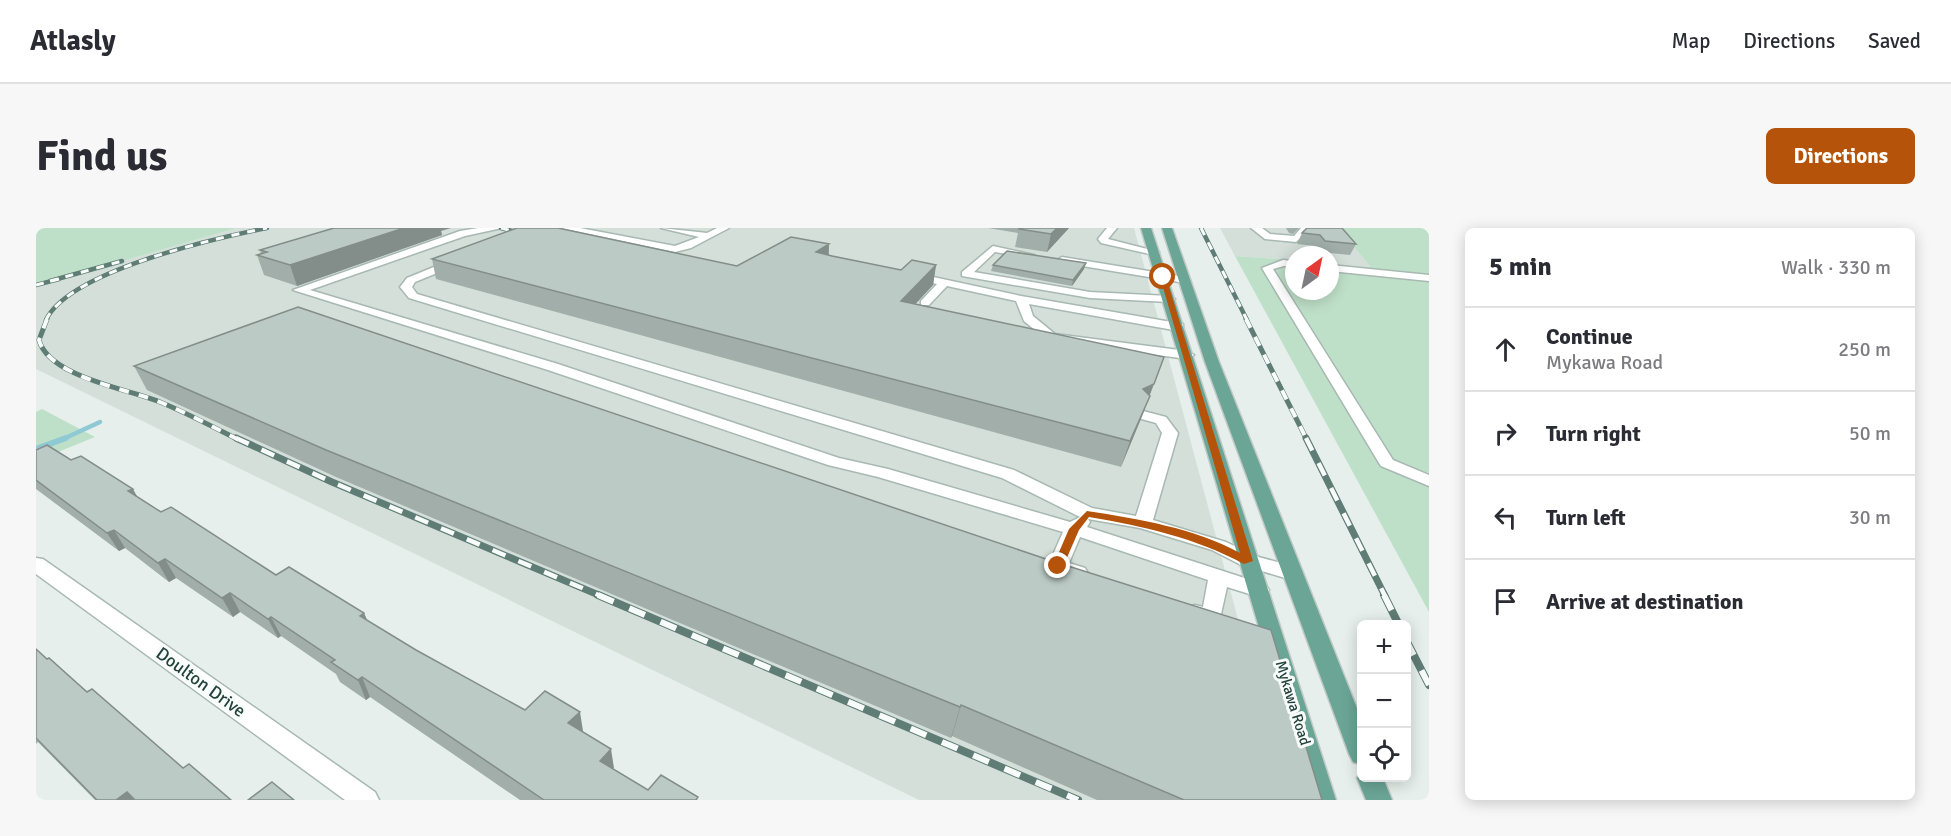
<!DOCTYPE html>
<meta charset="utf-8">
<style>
:root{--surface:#fff;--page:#f7f7f7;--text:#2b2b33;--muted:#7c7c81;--line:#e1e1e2;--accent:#b45309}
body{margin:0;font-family:Signika,sans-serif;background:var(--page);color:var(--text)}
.controls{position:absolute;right:18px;bottom:18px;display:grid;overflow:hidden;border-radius:9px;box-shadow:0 3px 15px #0003}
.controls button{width:54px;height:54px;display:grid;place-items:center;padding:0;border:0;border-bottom:2px solid var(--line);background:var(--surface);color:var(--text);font:30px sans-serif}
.compass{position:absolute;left:1249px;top:18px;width:54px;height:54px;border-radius:50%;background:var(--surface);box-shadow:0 3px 15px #0003;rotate:33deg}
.stop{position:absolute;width:18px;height:18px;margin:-14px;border:4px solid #b45309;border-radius:50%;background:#fff}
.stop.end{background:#b45309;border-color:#fff;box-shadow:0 2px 6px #0008}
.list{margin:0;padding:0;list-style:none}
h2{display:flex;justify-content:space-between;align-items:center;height:78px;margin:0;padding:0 24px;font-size:26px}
h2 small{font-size:20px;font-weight:400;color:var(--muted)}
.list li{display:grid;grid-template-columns:39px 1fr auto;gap:18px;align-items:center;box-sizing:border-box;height:84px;padding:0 24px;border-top:2px solid var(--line)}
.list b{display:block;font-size:22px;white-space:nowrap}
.list p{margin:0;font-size:20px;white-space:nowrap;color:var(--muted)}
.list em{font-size:20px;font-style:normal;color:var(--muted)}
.icon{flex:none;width:33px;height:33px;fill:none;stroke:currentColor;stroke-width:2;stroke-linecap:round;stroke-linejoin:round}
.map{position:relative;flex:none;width:1393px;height:572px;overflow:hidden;border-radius:9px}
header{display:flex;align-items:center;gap:36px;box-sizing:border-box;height:84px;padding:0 30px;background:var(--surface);border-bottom:2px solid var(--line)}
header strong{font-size:28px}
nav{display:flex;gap:33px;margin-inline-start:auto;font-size:21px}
.intro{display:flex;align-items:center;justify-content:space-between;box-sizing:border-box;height:144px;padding:0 36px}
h1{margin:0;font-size:42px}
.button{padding:15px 27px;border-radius:9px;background:var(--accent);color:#fff;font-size:21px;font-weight:700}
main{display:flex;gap:36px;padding:0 36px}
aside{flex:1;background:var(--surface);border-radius:9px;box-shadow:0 3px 15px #0003}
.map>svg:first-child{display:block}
.built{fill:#d4dfda}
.green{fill:#bfe0c8}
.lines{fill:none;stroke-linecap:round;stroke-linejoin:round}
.stream-far1{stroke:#8ec9d4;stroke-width:4.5}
.stream{stroke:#8ec9d4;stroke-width:6}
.minor-casing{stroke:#a8b8b2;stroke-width:3}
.major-casing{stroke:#c2cac8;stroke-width:3}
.minor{fill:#fff;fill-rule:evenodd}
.major{fill:#6aa596;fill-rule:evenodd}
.rail-far3-casing{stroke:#5f7d75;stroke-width:4.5}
.rail-far2-casing{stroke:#5f7d75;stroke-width:5}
.rail-far1-casing{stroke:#5f7d75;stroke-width:7}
.rail-casing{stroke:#5f7d75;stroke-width:8}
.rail-far3{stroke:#f7fbf9;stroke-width:3;stroke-dasharray:8;stroke-linecap:butt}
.rail-far2{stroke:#f7fbf9;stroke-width:4;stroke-dasharray:10;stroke-linecap:butt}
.rail-far1{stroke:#f7fbf9;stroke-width:4.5;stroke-dasharray:14;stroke-linecap:butt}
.rail{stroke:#f7fbf9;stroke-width:6;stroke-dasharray:17;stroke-linecap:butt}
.wall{fill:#a1aea9}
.shaded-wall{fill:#838d89}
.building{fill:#bbcac4;stroke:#838d89;stroke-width:1.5}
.route{fill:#b45309}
.labels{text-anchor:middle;stroke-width:6;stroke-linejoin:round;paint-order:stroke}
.street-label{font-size:15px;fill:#24423a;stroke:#f7fbf9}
.near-street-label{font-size:18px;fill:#24423a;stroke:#f7fbf9}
</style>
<header>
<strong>Atlasly</strong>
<nav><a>Map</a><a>Directions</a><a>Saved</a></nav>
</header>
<div class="intro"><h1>Find us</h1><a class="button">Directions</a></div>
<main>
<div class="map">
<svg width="1393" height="572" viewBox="0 0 1393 572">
<rect width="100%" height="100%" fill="#e6efeb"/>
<path class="built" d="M 201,0 L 1098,0 L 1250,572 L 883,572 L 0,141 L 0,58 Z
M 1184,0 L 1302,0 L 1335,39 L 1294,36 L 1294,27 L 1258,27 L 1258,32 L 1199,28 Z"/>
<path class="green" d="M 0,0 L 201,0 L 0,58 Z
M 1302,0 L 1393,0 L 1393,384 L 1199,28 L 1258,32 L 1258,63 L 1294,63 L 1294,36 L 1335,39 Z
M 6,181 L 59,209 L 0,233 L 0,184 Z"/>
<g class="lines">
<path class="stream-far1" d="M 25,212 L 64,194"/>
<path class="stream" d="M 0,221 L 30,210"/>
<g class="minor-casing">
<path id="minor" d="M 442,0 L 466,0 L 429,8 L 274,62 L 522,136 L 803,230 L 852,241 L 1034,294 L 1044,289 L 966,250 L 373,70 L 364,59 L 371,50 L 415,32 L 423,32 L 423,36 L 379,54 L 376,59 L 381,66 L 978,242 L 1056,280 L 1100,288 L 1126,205 L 1120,195 L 1102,190 L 1100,187 L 1107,183 L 1130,189 L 1142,205 L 1117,292 L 1190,314 L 1219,328 L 1263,340 L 1266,345 L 1263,350 L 1256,352 L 1205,337 L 1176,322 L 1104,300 L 1052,291 L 1054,294 L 1051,299 L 1230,357 L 1233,362 L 1230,367 L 1223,369 L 1191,359 L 1183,395 L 1176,398 L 1152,389 L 1148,384 L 1152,379 L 1159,377 L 1167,379 L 1172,352 L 1044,309 L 1033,335 L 1049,340 L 1052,345 L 1049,350 C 1039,353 1018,347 1012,338 L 1027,304 L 842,249 L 792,237 L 512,142 L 257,62 L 424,3 Z
M 525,0 L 544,0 L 639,18 L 663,9 L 625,0 L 671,5 L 681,0 L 693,0 L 655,20 L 639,24 Z
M 1071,0 L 1081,0 L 1072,11 L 1123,24 L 1118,27 L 1065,15 L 1062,11 Z
M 1215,0 L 1226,0 L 1234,6 L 1258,8 L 1265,0 L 1275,0 L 1260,14 L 1229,11 Z
M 957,18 L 998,27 L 993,30 L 959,24 L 938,44 L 1054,64 L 1133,68 L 1139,71 L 1133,74 L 1054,70 L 926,48 L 926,44 Z
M 1026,29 L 1149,49 L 1154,52 L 1149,55 L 1022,34 L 1021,32 Z
M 1247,32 L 1258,33 L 1258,39 L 1248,38 L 1237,41 L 1357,232 L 1393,247 L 1393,258 L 1345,238 L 1343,235 L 1226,40 Z
M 1294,37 L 1393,47 L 1393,53 L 1294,43 Z
M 874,44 L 985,68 L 1147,96 L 1147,102 L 1143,103 L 993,76 L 997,88 L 1019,106 L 1151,123 L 1158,127 L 1151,131 L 1011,112 L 988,93 L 980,73 L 911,58 L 893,77 L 885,77 L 885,73 L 901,56 L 870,49 L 870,45 Z
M 0,330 L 7,331 L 339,564 L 343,572 L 309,572 L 0,346 Z"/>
</g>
<g class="major-casing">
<path id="major" d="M 1105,0 L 1115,0 L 1300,572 L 1274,572 Z
M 1126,0 L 1136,0 L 1183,134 L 1326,493 L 1326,537 L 1317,534 L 1313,526 L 1169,134 Z
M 1326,542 L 1326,550 L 1347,550 L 1356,572 L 1330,572 L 1321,550 Z"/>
</g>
<use href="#minor" class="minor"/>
<use href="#major" class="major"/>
<g class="rail-far3-casing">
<path id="rail-far3" d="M 465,0 L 491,7
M 1165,0 L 1211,92
M 14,53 L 86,33
M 0,57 L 23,51
M 10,92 C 33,43 180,10 231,0"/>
</g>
<g class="rail-far2-casing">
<path id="rail-far2" d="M 11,91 L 3,112 C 13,149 92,161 124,174 C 151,185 177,199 203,212
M 1210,91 L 1271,212"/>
</g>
<g class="rail-far1-casing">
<path id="rail-far1" d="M 200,210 L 296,254 L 565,368
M 1270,210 L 1349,368"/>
</g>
<g class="rail-casing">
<path id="rail" d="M 562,367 L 1042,572
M 1348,367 L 1363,397
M 1370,412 L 1393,457"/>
</g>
<use href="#rail-far3" class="rail-far3"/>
<use href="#rail-far2" class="rail-far2"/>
<use href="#rail-far1" class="rail-far1"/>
<use href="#rail" class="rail"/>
</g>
<path class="wall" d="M 952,0 L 1033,0 L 1011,24 L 979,19 L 982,5 Z
M 1250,0 L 1263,0 L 1257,6 L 1253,5 Z
M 1271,0 L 1320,16 L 1314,27 L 1284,24 L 1280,18 L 1261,16 L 1266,5 Z
M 405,3 L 406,7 L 261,58 L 228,47 L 221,27 L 225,26 L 224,22 Z
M 793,16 L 793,27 L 865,42 L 900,37 L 897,57 L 879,76 L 1109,181 L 1085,239 L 400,51 L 396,31 L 701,38 Z
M 957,37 L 1048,41 L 1036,58 L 955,43 Z
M 98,138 L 1286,572 L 1061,572 L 916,508 L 915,510 L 300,249 L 111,162 Z
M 0,222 L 35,232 L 101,268 L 125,284 L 240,347 L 328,385 L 331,392 L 380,422 L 489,482 L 547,503 L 547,504 L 577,541 L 612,562 L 662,572 L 484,572 L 334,469 L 330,472 L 304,454 L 300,446 L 245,408 L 242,410 L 204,384 L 197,389 L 140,350 L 133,354 L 89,320 L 83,323 L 0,261 Z
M 0,421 L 11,431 L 147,540 L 195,572 L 59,572 L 2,514 L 0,516 Z"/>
<path class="shaded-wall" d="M 368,0 L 415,0 L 405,3 L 406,7 L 261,58 L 254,37 Z
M 1021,0 L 1033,0 L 1011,24 L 1015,6 Z
M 793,16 L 792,35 L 780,24 Z
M 1050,35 L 1048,41 L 1036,58 L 1037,52 Z
M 900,37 L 897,57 L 862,95 L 865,73 Z
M 1118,156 L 1104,193 L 1085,239 L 1094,213 L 1107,161 Z
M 97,261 L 107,279 L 92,263 Z
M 78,302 L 89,320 L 83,323 L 71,305 Z
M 129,331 L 140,350 L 133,354 L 122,335 Z
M 194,365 L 204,384 L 197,389 L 186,370 Z
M 328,385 L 336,404 L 324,388 Z
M 235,389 L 245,408 L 242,410 L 232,391 Z
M 326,449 L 334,469 L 330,472 L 322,452 Z
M 925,477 L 916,508 L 915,510 L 924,479 Z
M 544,484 L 547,503 L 536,515 L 532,495 Z
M 575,521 L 578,540 L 567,552 L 564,533 Z
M 91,564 L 98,572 L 80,572 Z"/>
<path class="building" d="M 298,0 L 368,0 L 254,37 L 221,27 L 231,24 L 224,22 Z
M 481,0 L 522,0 L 701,38 L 755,9 L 793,16 L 780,24 L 796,28 L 865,42 L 876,32 L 900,37 L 865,73 L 1128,129 L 1118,156 L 1107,161 L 1114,168 L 1094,213 L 396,31 Z
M 984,0 L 1021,0 L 1015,6 L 983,1 Z
M 1271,0 L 1306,0 L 1320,16 L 1289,13 L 1284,7 L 1266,5 Z
M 971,23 L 1050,35 L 1037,52 L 957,37 Z
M 262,79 L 1013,332 L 1235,402 L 1286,572 L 1148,572 L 925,477 L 924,479 L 290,222 L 98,138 Z
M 11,217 L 35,232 L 45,228 L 97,261 L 92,263 L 125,284 L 135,279 L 240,347 L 253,339 L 328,385 L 324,388 L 380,422 L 489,482 L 509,463 L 544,484 L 532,495 L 575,521 L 564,533 L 612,562 L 625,547 L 662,569 L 660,572 L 508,572 L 326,449 L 322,452 L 295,434 L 299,432 L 235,389 L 232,391 L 194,365 L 186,370 L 129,331 L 122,335 L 78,302 L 71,305 L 0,252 L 0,222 Z
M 0,421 L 11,431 L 13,430 L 51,464 L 56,461 L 147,540 L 153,536 L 195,572 L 99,572 L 91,564 L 80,572 L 61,572 L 0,510 Z
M 236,554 L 258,572 L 212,572 Z"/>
<path class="route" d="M 1127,47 L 1130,49 L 1217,333 L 1208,336 C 1160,310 1107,298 1053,289 L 1043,302 L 1026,341 L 1018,341 L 1017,338 L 1033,301 L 1051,283 C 1103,291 1158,300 1204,325 L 1124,49 Z"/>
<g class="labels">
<g class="street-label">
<text transform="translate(1257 475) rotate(73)" y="5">Mykawa Road</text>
</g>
<g class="near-street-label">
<text transform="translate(165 454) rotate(36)" y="6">Doulton Drive</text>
</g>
</g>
</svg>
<div class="controls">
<button>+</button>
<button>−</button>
<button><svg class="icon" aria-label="locate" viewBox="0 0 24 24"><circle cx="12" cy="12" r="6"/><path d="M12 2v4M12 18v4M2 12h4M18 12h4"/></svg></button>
</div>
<svg class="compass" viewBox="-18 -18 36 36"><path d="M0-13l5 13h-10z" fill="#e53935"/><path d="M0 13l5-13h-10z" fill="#7c7c81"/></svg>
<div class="stop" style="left:1127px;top:49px"></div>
<div class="stop end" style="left:1022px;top:338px"></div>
</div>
<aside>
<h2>5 min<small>Walk · 330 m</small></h2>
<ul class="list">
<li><svg class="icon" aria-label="ahead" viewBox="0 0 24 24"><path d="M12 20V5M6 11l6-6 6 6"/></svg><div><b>Continue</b><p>Mykawa Road</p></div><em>250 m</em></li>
<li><svg class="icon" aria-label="right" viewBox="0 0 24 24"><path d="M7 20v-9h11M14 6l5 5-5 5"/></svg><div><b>Turn right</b></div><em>50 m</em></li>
<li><svg class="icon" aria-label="left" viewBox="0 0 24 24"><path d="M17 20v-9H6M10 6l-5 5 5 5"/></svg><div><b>Turn left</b></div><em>30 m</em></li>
<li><svg class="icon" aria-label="arrive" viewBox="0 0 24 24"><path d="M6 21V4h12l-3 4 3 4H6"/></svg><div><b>Arrive at destination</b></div></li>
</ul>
</aside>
</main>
